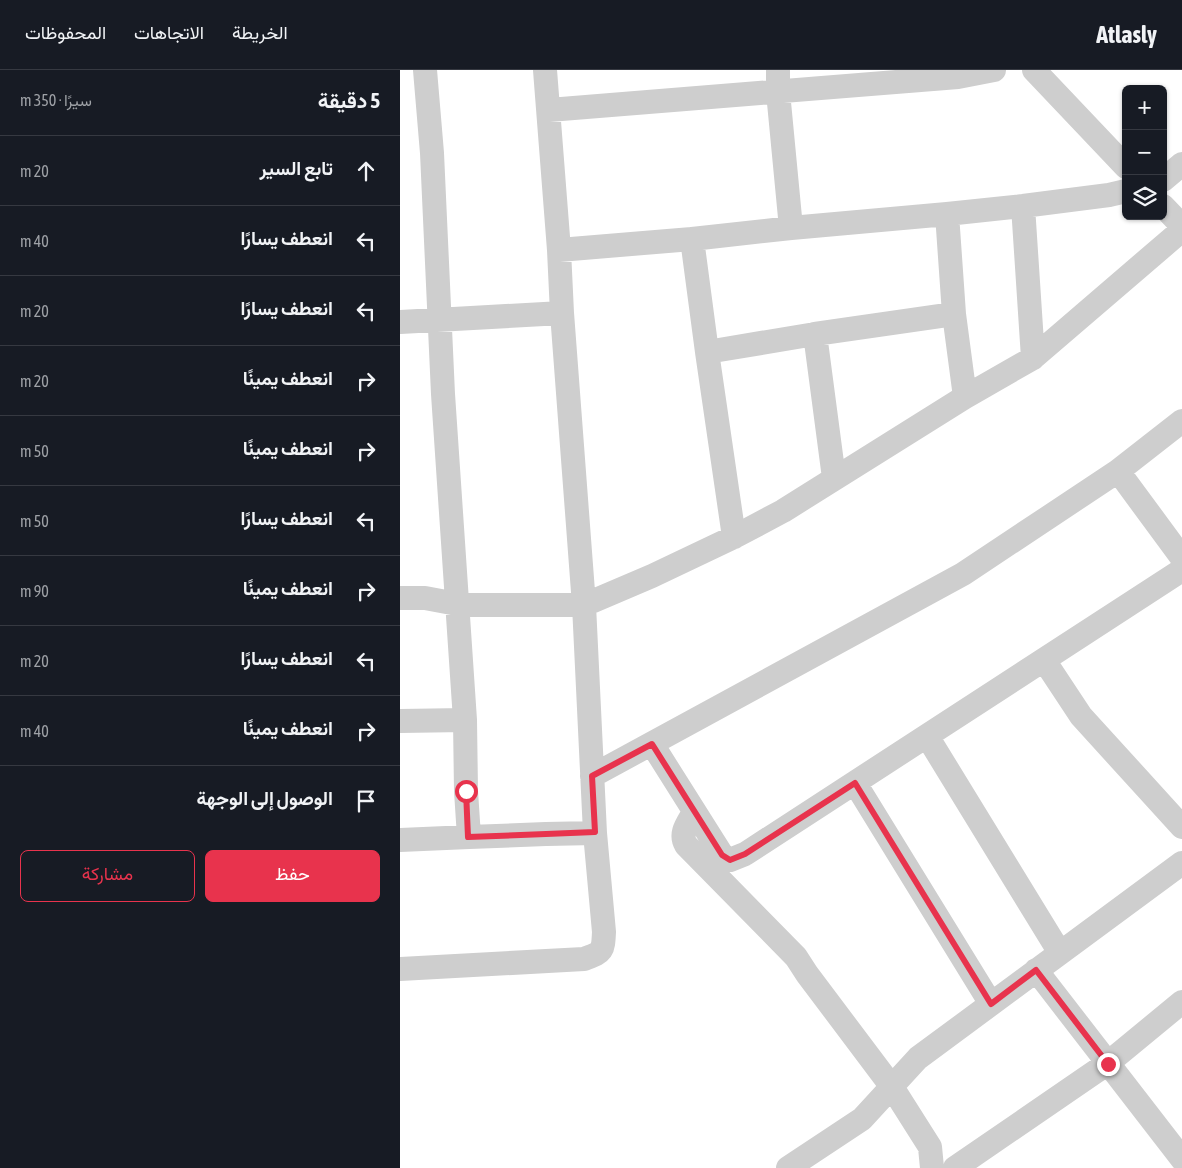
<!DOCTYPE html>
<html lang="ar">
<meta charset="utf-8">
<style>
:root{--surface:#171b24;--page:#20242c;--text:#f1f3f6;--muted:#9ea1a6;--line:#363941;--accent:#e8334d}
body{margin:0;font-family:"Asap Condensed",Vazirmatn,sans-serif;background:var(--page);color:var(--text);direction:rtl}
.controls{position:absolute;right:15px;top:15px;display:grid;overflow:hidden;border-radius:8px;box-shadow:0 1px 4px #0004}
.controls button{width:45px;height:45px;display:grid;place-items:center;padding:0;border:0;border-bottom:1px solid var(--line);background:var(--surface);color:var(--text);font:25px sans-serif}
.stop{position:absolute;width:15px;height:15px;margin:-11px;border:4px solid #e8334d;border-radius:50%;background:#fff}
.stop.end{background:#e8334d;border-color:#fff;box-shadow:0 1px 5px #0008}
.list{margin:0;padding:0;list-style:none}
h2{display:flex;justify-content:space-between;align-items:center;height:65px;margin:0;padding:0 20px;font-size:21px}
h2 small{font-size:16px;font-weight:400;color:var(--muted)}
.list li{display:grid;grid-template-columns:32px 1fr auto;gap:15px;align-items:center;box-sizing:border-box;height:70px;padding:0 20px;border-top:1px solid var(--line)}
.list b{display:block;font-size:19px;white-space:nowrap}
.list em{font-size:16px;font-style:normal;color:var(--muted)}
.actions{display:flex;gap:10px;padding:15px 20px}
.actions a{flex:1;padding:11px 0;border:1px solid var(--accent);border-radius:8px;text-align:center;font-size:18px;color:var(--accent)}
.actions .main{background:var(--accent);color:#fff}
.icon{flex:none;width:28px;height:28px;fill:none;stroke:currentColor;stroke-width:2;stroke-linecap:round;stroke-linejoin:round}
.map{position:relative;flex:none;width:782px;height:1098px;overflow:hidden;direction:ltr}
header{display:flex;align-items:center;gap:30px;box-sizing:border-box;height:70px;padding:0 25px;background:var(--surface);border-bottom:1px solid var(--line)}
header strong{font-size:24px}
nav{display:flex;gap:28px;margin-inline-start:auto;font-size:18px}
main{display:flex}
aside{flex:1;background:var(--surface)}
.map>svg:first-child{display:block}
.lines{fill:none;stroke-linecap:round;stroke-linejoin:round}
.minor{stroke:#cecece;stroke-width:24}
.route{stroke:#e8334d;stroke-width:6}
</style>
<header>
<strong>Atlasly</strong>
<nav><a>الخريطة</a><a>الاتجاهات</a><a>المحفوظات</a></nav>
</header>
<main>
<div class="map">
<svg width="782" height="1098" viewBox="0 0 782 1098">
<rect width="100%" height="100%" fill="#fff"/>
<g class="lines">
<path class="minor" d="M 378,0 L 378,22 L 391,158
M 634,0 L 726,97
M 149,40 L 558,7 L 594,0
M 763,110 L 782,94
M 623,136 L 633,288
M 763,136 L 782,156
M 547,144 L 554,244 L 565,327
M 292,169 L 307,282 L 415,264 L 434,408
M 159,180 L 292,169 L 391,158 L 547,144 L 623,136 L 709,125 L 726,121
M 0,252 L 162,243
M 415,264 L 554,244
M 307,282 L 334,467
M 718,401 L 782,488
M 0,528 L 25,528 L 57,534 L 78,535 L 184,535 L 252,506 L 334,467 L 383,441 L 565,327 L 633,288 L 782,160
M 644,590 L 681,646 L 782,757
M 0,651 L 65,650
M 527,666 L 660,883
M 252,674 L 322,785 L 330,790 L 345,784 L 782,500
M 192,706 L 563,504 L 718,401 L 782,351
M 455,713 L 591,934
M 294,742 C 288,753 279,763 286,775 L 396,887 L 407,904 L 492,1017 L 530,1077 L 532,1098
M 69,767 L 146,764 L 195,763 L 184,535 L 162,243 L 159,180 L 145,0
M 0,770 L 69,767 L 66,721 L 65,650 L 43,324 L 32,83 L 25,0
M 0,899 L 184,889 C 202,882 203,883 204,862 L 195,763
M 636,900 L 782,1089
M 388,1098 L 462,1049 L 518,988 L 782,793
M 555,1098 L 708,993 L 782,932"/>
</g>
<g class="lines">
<path class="route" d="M 66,721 L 68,767 L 146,764 L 195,762 L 192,706 L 252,674 L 322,785 L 330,790 L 345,784 L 455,713 L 591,934 L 636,900 L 708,994"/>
</g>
</svg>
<div class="controls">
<button>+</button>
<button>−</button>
<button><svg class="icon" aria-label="layers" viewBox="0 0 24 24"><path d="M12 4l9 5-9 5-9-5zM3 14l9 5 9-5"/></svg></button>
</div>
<div class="stop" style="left:66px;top:721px"></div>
<div class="stop end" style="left:708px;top:994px"></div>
</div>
<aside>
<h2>5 دقيقة<small>سيرًا · 350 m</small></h2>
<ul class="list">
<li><svg class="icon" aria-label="ahead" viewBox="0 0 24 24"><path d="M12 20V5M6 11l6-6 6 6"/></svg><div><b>تابع السير</b></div><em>20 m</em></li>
<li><svg class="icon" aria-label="left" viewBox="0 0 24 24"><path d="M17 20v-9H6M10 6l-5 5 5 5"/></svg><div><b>انعطف يسارًا</b></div><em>40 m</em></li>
<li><svg class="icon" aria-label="left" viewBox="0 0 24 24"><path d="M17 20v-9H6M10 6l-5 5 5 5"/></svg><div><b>انعطف يسارًا</b></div><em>20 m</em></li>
<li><svg class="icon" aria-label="right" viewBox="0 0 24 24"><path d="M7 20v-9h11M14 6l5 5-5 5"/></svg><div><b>انعطف يمينًا</b></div><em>20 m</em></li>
<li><svg class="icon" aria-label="right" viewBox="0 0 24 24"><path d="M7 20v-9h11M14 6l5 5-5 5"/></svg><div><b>انعطف يمينًا</b></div><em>50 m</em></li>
<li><svg class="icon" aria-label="left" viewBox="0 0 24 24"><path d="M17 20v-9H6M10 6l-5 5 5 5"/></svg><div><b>انعطف يسارًا</b></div><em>50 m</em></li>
<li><svg class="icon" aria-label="right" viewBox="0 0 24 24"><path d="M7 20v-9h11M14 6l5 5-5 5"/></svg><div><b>انعطف يمينًا</b></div><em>90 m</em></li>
<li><svg class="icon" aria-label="left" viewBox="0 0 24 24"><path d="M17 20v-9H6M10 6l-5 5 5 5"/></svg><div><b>انعطف يسارًا</b></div><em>20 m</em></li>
<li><svg class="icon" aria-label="right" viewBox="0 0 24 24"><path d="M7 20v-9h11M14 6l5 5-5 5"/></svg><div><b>انعطف يمينًا</b></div><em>40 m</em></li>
<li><svg class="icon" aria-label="arrive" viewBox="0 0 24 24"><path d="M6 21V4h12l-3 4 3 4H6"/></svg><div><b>الوصول إلى الوجهة</b></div></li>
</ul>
<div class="actions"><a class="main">حفظ</a><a>مشاركة</a></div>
</aside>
</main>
